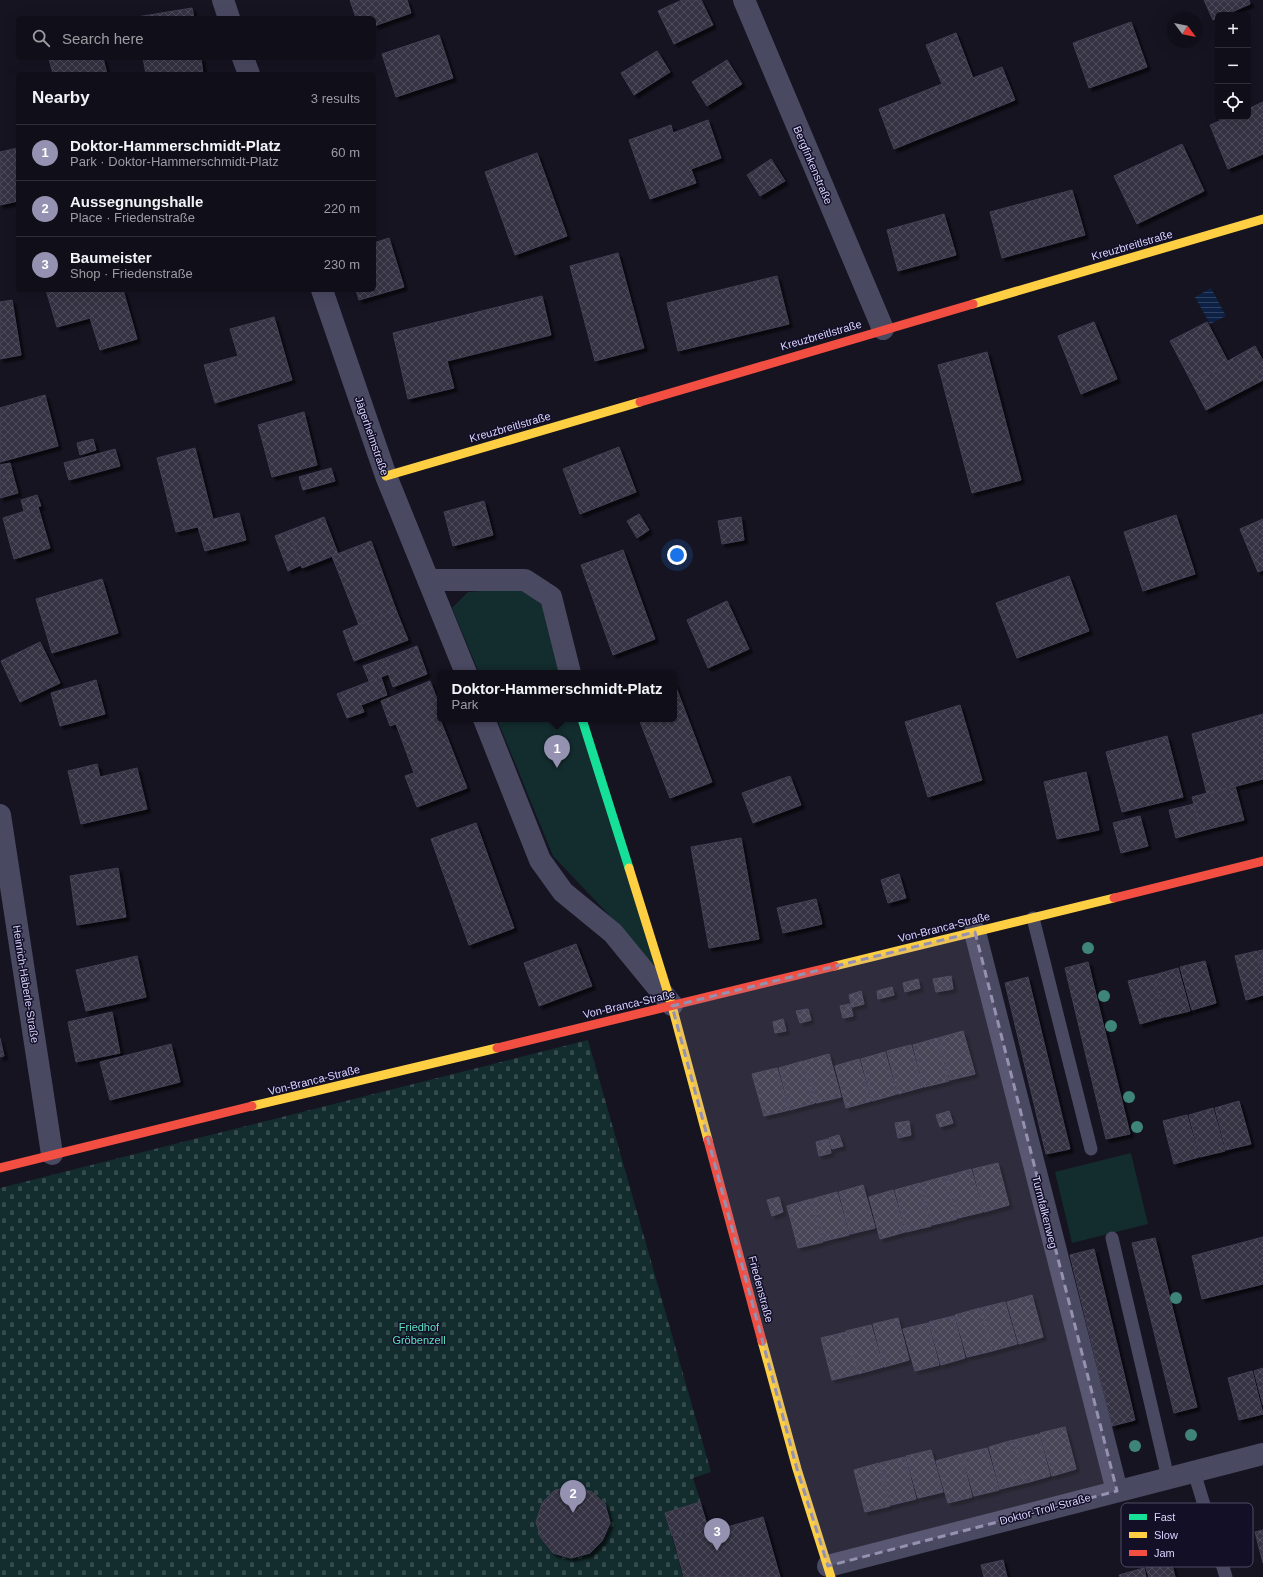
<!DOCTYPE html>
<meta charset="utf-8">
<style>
:root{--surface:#100f19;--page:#191822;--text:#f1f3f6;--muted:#9c9ca2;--line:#302f38;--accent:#9591b1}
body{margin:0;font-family:Helvetica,sans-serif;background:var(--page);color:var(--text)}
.controls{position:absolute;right:12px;top:12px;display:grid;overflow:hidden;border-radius:6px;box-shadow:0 4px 16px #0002}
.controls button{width:36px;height:36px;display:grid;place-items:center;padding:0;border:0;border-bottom:1px solid var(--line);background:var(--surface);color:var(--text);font:20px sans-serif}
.compass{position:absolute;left:1167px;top:12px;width:36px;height:36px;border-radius:50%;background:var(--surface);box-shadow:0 4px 16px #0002;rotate:122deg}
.you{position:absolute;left:677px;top:555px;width:14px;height:14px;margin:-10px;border:3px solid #fff;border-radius:50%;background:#1a73e8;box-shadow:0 0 0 6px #1a73e833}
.badge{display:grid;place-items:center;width:26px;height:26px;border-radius:50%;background:var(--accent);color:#fff;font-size:13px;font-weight:700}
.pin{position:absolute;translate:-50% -33px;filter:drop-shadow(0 1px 2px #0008)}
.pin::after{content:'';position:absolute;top:21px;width:14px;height:12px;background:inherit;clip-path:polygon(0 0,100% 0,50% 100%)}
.popup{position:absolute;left:437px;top:670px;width:240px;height:52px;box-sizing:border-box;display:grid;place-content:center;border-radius:6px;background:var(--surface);filter:drop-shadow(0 1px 3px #0005);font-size:13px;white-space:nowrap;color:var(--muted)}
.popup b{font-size:15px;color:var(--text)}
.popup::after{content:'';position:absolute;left:50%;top:100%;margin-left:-8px;border:8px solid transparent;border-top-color:var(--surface)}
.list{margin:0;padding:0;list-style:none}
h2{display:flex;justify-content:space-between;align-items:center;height:52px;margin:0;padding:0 16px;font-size:17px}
h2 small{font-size:13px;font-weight:400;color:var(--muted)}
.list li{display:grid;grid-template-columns:26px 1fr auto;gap:12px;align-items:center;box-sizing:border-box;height:56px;padding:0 16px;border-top:1px solid var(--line)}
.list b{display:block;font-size:15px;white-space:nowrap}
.list p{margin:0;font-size:13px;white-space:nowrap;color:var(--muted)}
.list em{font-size:13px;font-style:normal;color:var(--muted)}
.icon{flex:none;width:22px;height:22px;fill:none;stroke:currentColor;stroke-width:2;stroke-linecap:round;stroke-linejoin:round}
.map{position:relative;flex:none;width:1263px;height:1577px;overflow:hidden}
.search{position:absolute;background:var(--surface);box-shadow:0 4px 16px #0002;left:16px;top:16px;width:360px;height:44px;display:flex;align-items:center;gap:10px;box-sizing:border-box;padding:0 14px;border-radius:6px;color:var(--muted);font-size:15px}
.panel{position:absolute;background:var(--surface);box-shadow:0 4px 16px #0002;left:16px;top:72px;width:360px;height:220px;border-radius:6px}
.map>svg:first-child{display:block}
.cemetery{fill:url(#cemetery-stones)}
.park{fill:#132c2d}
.water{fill:url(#water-rules)}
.building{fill:url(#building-cross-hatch);stroke:#433f54;filter:url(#shadow)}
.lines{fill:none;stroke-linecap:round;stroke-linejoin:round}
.lane{stroke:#4a4962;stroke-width:13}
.street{stroke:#4a4962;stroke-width:22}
.fast{stroke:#16e098;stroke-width:9}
.slow{stroke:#ffcf43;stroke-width:9}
.jam{stroke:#f24e42;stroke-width:9}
.tree{fill:#3e8478}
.marked{fill:#9591b1;fill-opacity:0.2;stroke:#9591b1;stroke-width:3;stroke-dasharray:8 5;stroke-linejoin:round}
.labels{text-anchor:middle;stroke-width:3;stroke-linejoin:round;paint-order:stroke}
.street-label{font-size:11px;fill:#d9d4ff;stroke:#130f26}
.park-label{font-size:11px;fill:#5fe0c0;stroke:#130f26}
.key{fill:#130f26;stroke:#4e4a67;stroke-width:1}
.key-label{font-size:11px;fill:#d9d4ff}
</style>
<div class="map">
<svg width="1263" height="1577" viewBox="0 0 1263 1577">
<defs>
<pattern id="cemetery-stones" width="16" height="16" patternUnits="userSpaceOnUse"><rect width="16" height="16" fill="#132c2d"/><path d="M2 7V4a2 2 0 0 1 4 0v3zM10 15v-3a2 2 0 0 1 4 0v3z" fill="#354a4c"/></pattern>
<pattern id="water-rules" width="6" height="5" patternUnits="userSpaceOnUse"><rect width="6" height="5" fill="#0d2144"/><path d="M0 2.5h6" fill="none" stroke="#304060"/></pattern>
<pattern id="building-cross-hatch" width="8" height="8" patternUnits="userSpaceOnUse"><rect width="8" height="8" fill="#343243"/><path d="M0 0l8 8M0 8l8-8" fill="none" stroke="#514f5f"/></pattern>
<filter id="shadow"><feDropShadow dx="3.5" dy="3.5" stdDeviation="1" flood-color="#0009"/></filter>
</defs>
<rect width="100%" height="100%" fill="#161421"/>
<path class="cemetery" d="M 588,1040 L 711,1472 L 693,1478 L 708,1525 L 672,1536 L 683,1577 L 0,1577 L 0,1188 Z"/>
<path class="park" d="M 523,588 L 548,610 L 569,673 L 479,673 L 452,608 L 468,592 Z
M 497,719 L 582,719 L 663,990 L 628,935 L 553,856 Z
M 1131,1153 L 1148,1224 L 1072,1243 L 1055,1172 Z"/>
<path class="water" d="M 1211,288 L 1226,316 L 1210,324 L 1195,297 Z"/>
<path class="building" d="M 350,0 L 407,0 L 411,13 L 374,26 L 374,18 L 356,18 Z
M 682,0 L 701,0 L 713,25 L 674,44 L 658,11 Z
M 1204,0 L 1249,0 L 1250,4 L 1225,15 L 1218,15 L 1218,18 L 1213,20 Z
M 192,8 L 194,18 L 137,18 L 137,17 Z
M 1131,22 L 1147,67 L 1089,88 L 1073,43 Z
M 956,33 L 973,78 L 1002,67 L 1015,100 L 894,149 L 879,109 L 942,84 L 926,45 Z
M 439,35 L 453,78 L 396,97 L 382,54 Z
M 657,51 L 670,72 L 634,95 L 621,73 Z
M 52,58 L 103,58 L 107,74 L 53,74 L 49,59 Z
M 143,58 L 201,58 L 203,74 L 146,74 Z
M 727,60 L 742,84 L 707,106 L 692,82 Z
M 1263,102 L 1263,154 L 1228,169 L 1210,125 L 1229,117 L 1248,117 L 1248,109 Z
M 708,120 L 721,158 L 691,169 L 696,183 L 650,199 L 629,140 L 671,125 L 673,133 Z
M 1182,144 L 1204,191 L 1137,224 L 1114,176 Z
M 18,148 L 18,201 L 0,205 L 0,152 Z
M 537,153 L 567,236 L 515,255 L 485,172 Z
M 771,159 L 785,181 L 760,196 L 747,175 Z
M 1072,190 L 1085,235 L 1002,258 L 990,212 Z
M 944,214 L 956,255 L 898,271 L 887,230 Z
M 389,238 L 404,287 L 359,300 L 356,290 L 374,290 L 374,243 Z
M 618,253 L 644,348 L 595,361 L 570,266 Z
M 777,276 L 789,324 L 678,351 L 667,303 Z
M 46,290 L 123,290 L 137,339 L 100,350 L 90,318 L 57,327 Z
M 542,296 L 551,335 L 447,361 L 454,388 L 408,399 L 393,333 Z
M 12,300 L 21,355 L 0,359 L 0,302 Z
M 274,317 L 292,380 L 215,403 L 204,365 L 238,356 L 230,329 Z
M 1094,322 L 1117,379 L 1081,394 L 1058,336 Z
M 1207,322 L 1229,364 L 1192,383 L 1170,341 Z
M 1255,346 L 1263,361 L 1263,380 L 1206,410 L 1192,383 L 1229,364 L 1228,361 Z
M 987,352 L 1021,480 L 972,493 L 938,365 Z
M 45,395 L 58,446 L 0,462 L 0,408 Z
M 304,412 L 317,465 L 272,477 L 258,425 Z
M 93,439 L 96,450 L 80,455 L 77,443 Z
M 619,447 L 636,492 L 580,514 L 563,469 Z
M 195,448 L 214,523 L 176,532 L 157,458 Z
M 115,449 L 120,466 L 69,480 L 64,463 Z
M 10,463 L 13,475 L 0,479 L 0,465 Z
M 331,468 L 335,481 L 303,490 L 299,477 Z
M 13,475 L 18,493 L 0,498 L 0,479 Z
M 37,495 L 41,506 L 24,511 L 21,500 Z
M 484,501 L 493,535 L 453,546 L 444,512 Z
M 38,507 L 50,548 L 14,559 L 3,518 Z
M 239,513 L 246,540 L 205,551 L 198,527 L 214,523 L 214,519 Z
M 639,514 L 649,530 L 637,538 L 627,521 Z
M 1176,515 L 1195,574 L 1143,591 L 1124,532 Z
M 324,517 L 338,554 L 302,568 L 288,531 Z
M 741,517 L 744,540 L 722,544 L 718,521 Z
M 1263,519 L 1263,570 L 1258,572 L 1240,529 Z
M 288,531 L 301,565 L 288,571 L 275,536 Z
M 371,541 L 396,610 L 359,625 L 332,556 Z
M 623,550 L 655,639 L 613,655 L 581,565 Z
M 1069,576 L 1089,631 L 1017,658 L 996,603 Z
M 102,579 L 118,633 L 52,653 L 36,599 Z
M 727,601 L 749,649 L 708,668 L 687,620 Z
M 396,610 L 408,640 L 354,661 L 343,631 Z
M 40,642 L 60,683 L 20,702 L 1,661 Z
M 417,646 L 427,674 L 393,687 L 383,659 Z
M 383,659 L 389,674 L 369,681 L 363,666 Z
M 381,677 L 387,695 L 361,705 L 364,712 L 347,718 L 337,694 Z
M 96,680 L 105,714 L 60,726 L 51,693 Z
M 430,681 L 440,707 L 436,709 L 467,788 L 417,807 L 405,776 L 414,773 L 396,724 L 390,726 L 381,701 Z
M 674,682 L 712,782 L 670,798 L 639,719 L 674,719 Z
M 960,705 L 982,780 L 928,797 L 905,722 Z
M 1263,714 L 1263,779 L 1207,794 L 1192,734 Z
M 1167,736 L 1183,797 L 1122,812 L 1106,752 Z
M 97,764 L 100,777 L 137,768 L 147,809 L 81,824 L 68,771 Z
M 1086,772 L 1099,830 L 1057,839 L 1044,782 Z
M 790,776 L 801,805 L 753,823 L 742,793 Z
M 1235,786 L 1244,820 L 1201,831 L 1192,797 Z
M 1194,804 L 1201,831 L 1176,838 L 1169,810 Z
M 1140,816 L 1148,846 L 1121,853 L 1113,823 Z
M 476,823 L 514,928 L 469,945 L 431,839 Z
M 741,838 L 759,939 L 709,948 L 691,847 Z
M 118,868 L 126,917 L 77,925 L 70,876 Z
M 899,874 L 906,898 L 888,903 L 881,880 Z
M 816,899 L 822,924 L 783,933 L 777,908 Z
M 576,944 L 592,986 L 539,1006 L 524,963 Z
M 1263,950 L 1263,973 L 1258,951 Z
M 1257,951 L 1263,977 L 1263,995 L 1246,1000 L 1235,956 Z
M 137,956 L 146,997 L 86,1011 L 76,970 Z
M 1205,961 L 1216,1003 L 1192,1010 L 1180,967 Z
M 1088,962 L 1130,1134 L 1106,1139 L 1065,968 Z
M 1178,968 L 1190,1011 L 1165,1017 L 1154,975 Z
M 1153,975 L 1164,1017 L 1140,1024 L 1128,981 Z
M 951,976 L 953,989 L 936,992 L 933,979 Z
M 1028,977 L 1070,1149 L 1046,1154 L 1005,983 Z
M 918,979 L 920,988 L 905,992 L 903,983 Z
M 892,987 L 894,995 L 878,999 L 877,991 Z
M 861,991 L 864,1004 L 852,1007 L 849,995 Z
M 850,1004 L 853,1016 L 843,1018 L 840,1006 Z
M 808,1009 L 811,1020 L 800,1023 L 796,1011 Z
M 112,1012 L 120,1053 L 76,1062 L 68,1022 Z
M 783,1019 L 786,1031 L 775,1033 L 773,1022 Z
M 963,1031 L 975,1074 L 950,1080 L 938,1038 Z
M 0,1038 L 4,1056 L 0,1057 Z
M 937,1038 L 949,1081 L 924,1087 L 913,1045 Z
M 171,1044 L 180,1082 L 110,1100 L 100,1062 Z
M 911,1045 L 923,1087 L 898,1094 L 887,1051 Z
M 885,1052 L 897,1094 L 872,1101 L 861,1059 Z
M 829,1054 L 841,1097 L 816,1103 L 804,1061 Z
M 859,1059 L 871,1101 L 846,1108 L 835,1066 Z
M 803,1061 L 815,1103 L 790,1110 L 779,1068 Z
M 777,1068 L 789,1110 L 764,1116 L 752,1074 Z
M 1239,1101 L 1251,1144 L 1226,1150 L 1215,1108 Z
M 1213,1108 L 1225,1151 L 1200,1157 L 1189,1115 Z
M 949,1111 L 953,1123 L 940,1127 L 936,1115 Z
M 1187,1115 L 1199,1157 L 1174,1164 L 1163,1121 Z
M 909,1121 L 911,1135 L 898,1138 L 895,1123 Z
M 839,1135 L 843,1146 L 832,1149 L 829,1138 Z
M 828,1139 L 831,1153 L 819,1156 L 816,1142 Z
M 998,1163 L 1009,1205 L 984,1212 L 973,1169 Z
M 971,1169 L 983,1212 L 958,1218 L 947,1176 Z
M 946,1176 L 957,1219 L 932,1225 L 921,1183 Z
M 920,1183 L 931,1226 L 906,1232 L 895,1190 Z
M 863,1185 L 875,1228 L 850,1234 L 839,1192 Z
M 893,1190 L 905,1232 L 880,1239 L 869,1197 Z
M 837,1192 L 849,1235 L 824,1241 L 812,1199 Z
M 779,1197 L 783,1212 L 772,1216 L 767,1200 Z
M 811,1199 L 823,1242 L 798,1248 L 787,1206 Z
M 1263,1237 L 1263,1284 L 1202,1299 L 1192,1256 Z
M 1155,1238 L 1197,1407 L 1174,1413 L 1132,1243 Z
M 1094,1249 L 1135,1420 L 1112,1426 L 1070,1255 Z
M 1032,1295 L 1043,1337 L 1019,1344 L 1007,1302 Z
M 1005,1302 L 1017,1344 L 992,1351 L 981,1308 Z
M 980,1308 L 992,1351 L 967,1357 L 955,1315 Z
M 954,1316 L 965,1358 L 941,1365 L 929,1322 Z
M 898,1318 L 909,1360 L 884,1367 L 873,1324 Z
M 928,1323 L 939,1365 L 915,1371 L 903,1329 Z
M 871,1325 L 883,1367 L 858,1374 L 846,1331 Z
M 846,1332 L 857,1374 L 832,1380 L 821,1338 Z
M 1263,1368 L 1263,1405 L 1254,1371 Z
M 1252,1371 L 1263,1414 L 1239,1420 L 1228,1378 Z
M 1065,1427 L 1076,1469 L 1052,1476 L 1040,1433 Z
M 1039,1434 L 1050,1476 L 1026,1483 L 1014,1440 Z
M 1013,1440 L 1025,1483 L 1000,1489 L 989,1447 Z
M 987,1448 L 999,1490 L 974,1496 L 962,1454 Z
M 931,1450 L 943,1492 L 918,1498 L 906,1456 Z
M 961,1454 L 972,1497 L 948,1503 L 936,1461 Z
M 905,1457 L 916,1499 L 891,1505 L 880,1463 Z
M 879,1463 L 890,1506 L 865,1512 L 854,1470 Z
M 574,1486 L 592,1492 L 605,1504 L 610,1523 L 602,1541 L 590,1553 L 571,1558 L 553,1553 L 541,1538 L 536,1522 L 542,1503 L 555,1490 Z
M 700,1502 L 707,1525 L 672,1536 L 665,1513 Z
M 763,1517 L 780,1577 L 684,1577 L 673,1536 L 708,1526 L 709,1532 Z
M 1263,1530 L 1263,1563 L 1255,1532 Z
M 1003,1560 L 1007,1577 L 984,1577 L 981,1565 Z
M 1171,1561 L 1175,1577 L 1149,1577 L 1146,1568 Z
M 1144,1568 L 1146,1577 L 1120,1577 L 1119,1575 Z"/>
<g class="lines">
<path class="lane" d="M 1033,918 L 1091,1149
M 1112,1238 L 1168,1478
M 1194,1472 L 1226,1577"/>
<path class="street" d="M 223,0 L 229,18
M 744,0 L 883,329
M 243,58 L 249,74
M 322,290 L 386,476 L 466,673
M 428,580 L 525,580 L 551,597 L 570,673
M 484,719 L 540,860 L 563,892 L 613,933 L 672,1005
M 0,815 L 52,1154
M 975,932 L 1117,1491
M 828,1566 L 1263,1454"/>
<path class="fast" d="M 582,719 L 629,868"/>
<path class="slow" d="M 973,304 L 1263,219
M 386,476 L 640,402
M 629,868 L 672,1006 L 708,1140
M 835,966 L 1114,898
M 252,1106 L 497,1048
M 762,1341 L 797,1469 L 831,1577"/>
<path class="jam" d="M 640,402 L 973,304
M 1114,898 L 1263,861
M 497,1048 L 835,966
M 708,1140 L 762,1341
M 0,1168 L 252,1106"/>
</g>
<g class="tree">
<circle cx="1088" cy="948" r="6"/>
<circle cx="1104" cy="996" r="6"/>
<circle cx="1111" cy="1026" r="6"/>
<circle cx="1129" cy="1097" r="6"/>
<circle cx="1137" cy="1127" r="6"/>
<circle cx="1176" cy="1298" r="6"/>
<circle cx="1191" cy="1435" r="6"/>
<circle cx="1135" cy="1446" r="6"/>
</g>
<path class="marked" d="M 975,932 L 1117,1491 L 828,1566 L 797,1469 L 672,1006 Z"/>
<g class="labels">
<g class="street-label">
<text transform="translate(813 165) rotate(67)" y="4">Bergfinkenstraße</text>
<text transform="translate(1132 245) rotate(-16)" y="4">Kreuzbreitlstraße</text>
<text transform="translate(821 335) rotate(-16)" y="4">Kreuzbreitlstraße</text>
<text transform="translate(510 427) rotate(-16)" y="4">Kreuzbreitlstraße</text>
<text transform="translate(372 436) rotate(71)" y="4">Jägerheimstraße</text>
<text transform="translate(944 927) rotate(-14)" y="4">Von-Branca-Straße</text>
<text transform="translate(26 984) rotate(81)" y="4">Heinrich-Häberle-Straße</text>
<text transform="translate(629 1004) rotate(-13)" y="4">Von-Branca-Straße</text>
<text transform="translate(314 1080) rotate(-14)" y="4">Von-Branca-Straße</text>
<text transform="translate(1045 1212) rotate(76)" y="4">Turmfalkenweg</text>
<text transform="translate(761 1289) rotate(75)" y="4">Friedenstraße</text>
<text transform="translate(1045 1509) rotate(-15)" y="4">Doktor-Troll-Straße</text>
</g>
<g class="park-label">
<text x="419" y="1331">Friedhof<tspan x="419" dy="13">Gröbenzell</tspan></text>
</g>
</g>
<rect x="1121" y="1503" width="132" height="64" rx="6" class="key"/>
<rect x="1129" y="1514" width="18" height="6" fill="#16e098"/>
<rect x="1129" y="1532" width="18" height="6" fill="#ffcf43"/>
<rect x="1129" y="1550" width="18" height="6" fill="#f24e42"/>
<g class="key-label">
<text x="1154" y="1521">Fast</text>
<text x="1154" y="1539">Slow</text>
<text x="1154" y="1557">Jam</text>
</g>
</svg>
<div class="controls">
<button>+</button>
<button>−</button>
<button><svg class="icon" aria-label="locate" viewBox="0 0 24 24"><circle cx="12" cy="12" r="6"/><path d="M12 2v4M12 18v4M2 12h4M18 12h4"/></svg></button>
</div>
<svg class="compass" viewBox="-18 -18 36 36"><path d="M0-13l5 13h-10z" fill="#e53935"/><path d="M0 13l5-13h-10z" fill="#9c9ca2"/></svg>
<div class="you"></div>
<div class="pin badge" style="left:557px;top:768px">1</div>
<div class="popup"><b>Doktor-Hammerschmidt-Platz</b>Park</div>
<div class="pin badge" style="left:573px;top:1513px">2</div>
<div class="pin badge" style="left:717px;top:1551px">3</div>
<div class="search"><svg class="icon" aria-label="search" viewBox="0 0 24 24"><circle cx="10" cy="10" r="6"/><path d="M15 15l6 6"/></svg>Search here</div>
<section class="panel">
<h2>Nearby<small>3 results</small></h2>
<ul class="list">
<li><span class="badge">1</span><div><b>Doktor-Hammerschmidt-Platz</b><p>Park · Doktor-Hammerschmidt-Platz</p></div><em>60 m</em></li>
<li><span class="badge">2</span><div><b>Aussegnungshalle</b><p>Place · Friedenstraße</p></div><em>220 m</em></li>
<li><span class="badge">3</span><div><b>Baumeister</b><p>Shop · Friedenstraße</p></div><em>230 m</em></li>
</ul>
</section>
</div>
